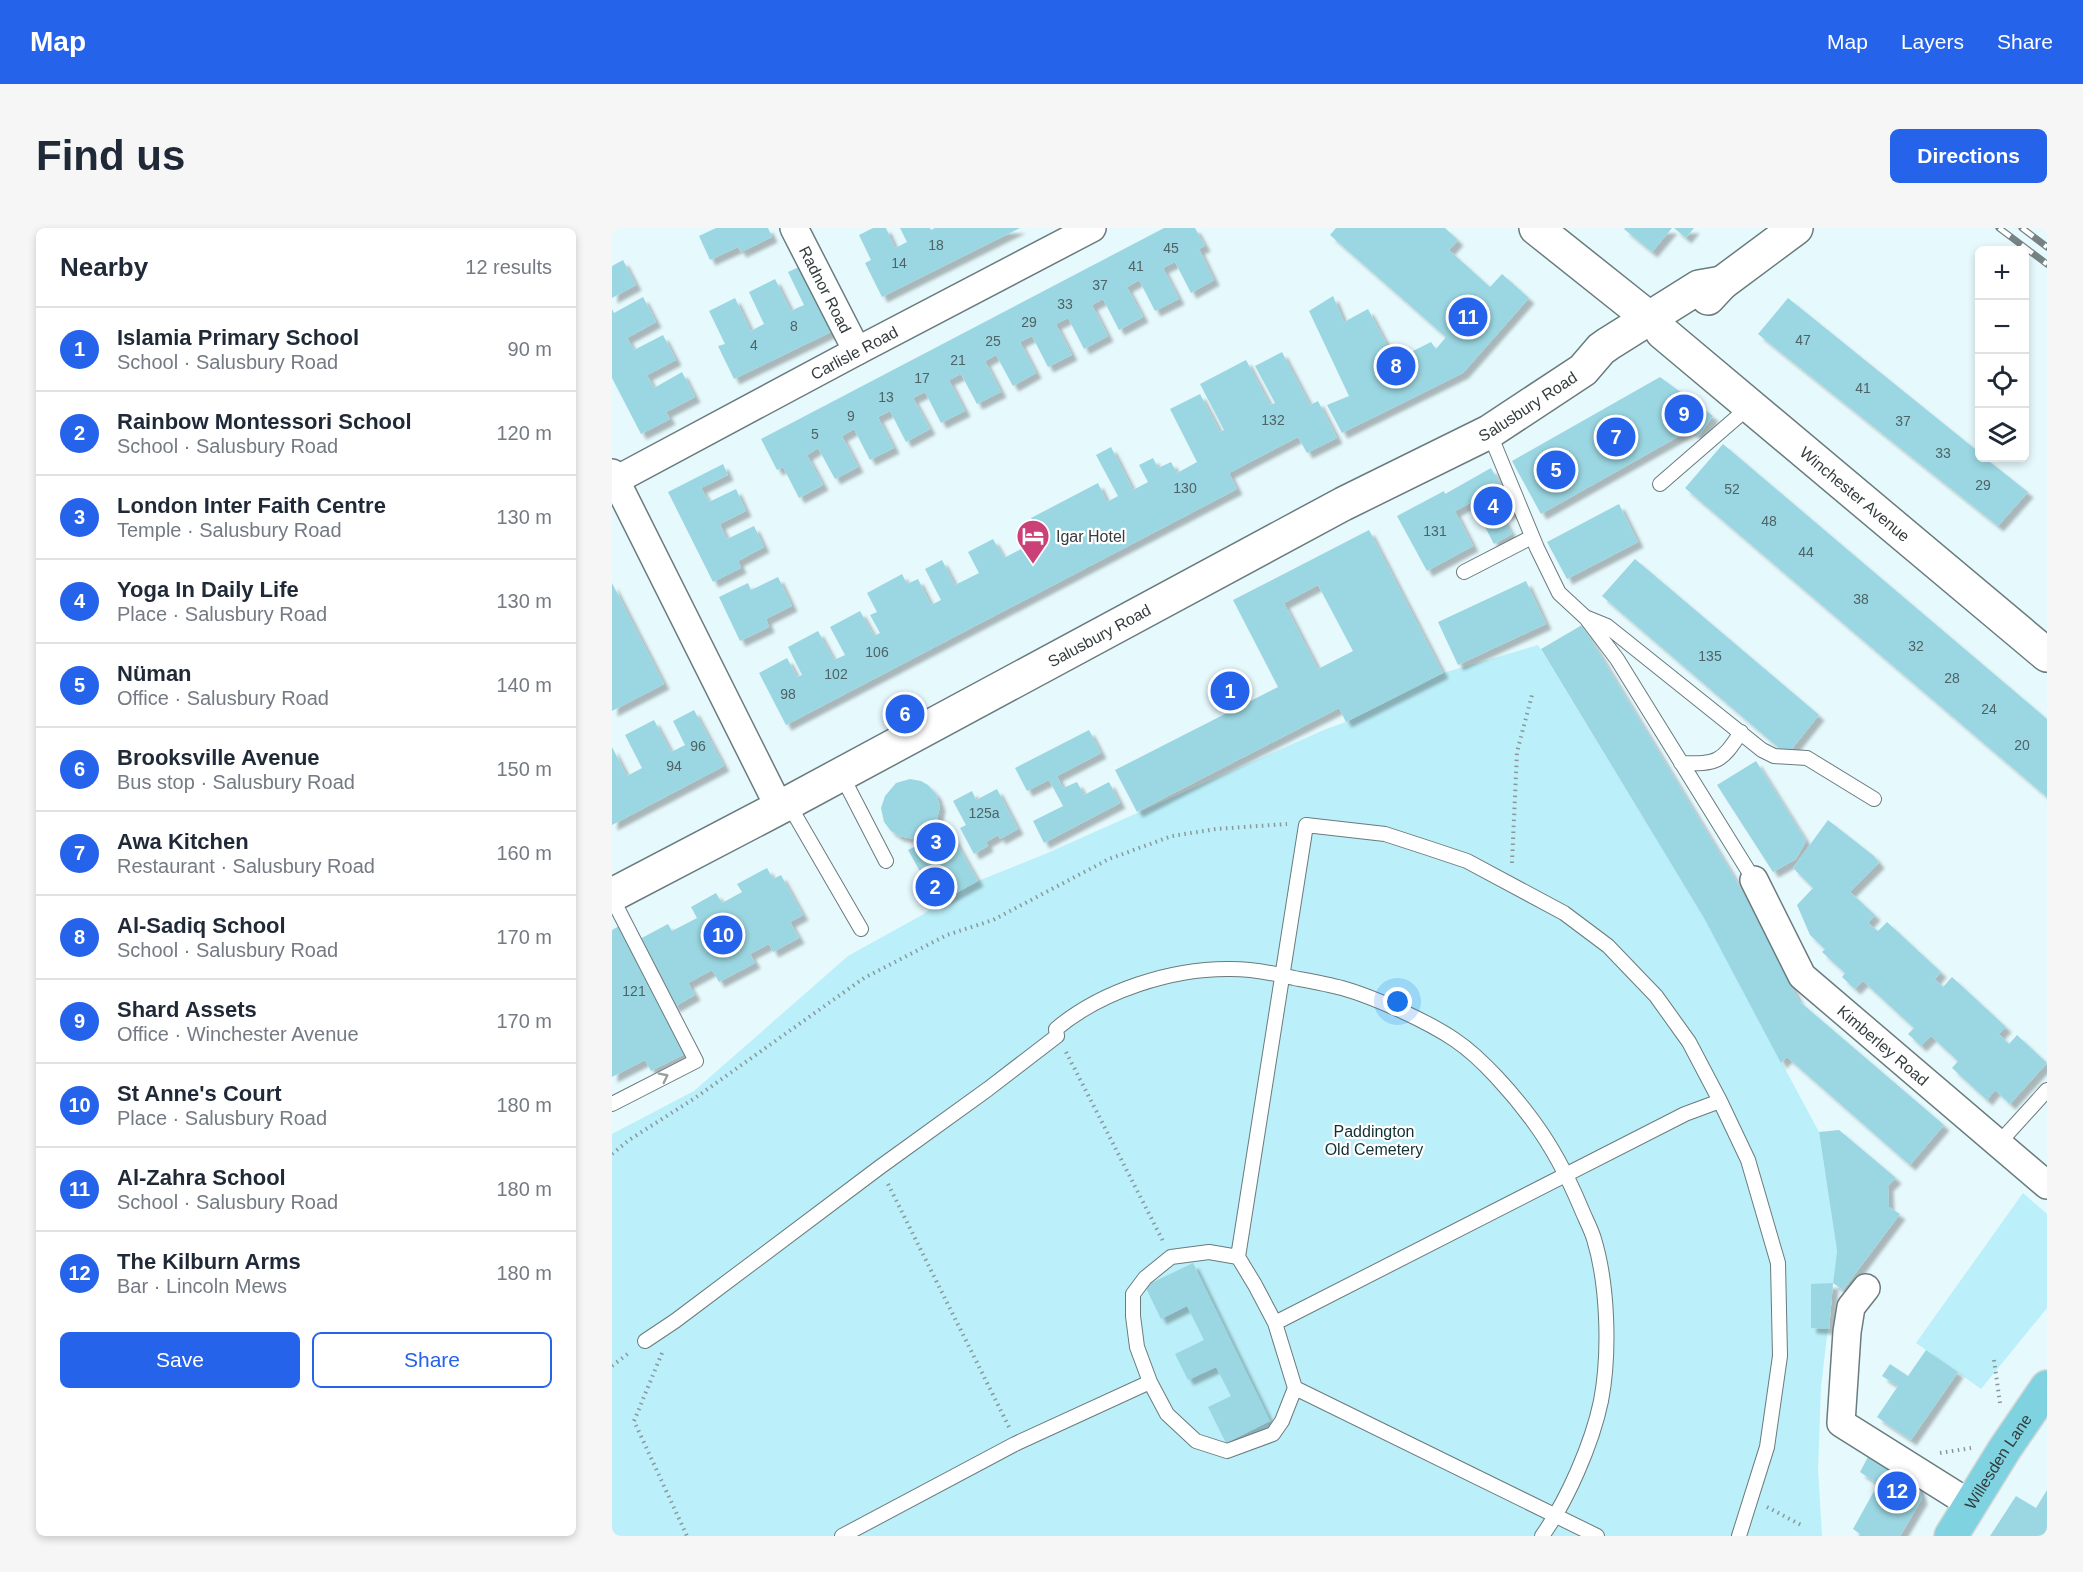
<!DOCTYPE html>
<meta charset="utf-8">
<style>
:root{--surface:#fff;--page:#f6f6f7;--text:#1f2937;--muted:#747a83;--line:#e0e1e3;--accent:#2563eb}
body{margin:0;font-family:Arial,sans-serif;background:var(--page);color:var(--text)}
.controls{position:absolute;right:18px;top:18px;display:grid;overflow:hidden;border-radius:9px;box-shadow:0 3px 9px #0003}
.controls button{width:54px;height:54px;display:grid;place-items:center;padding:0;border:0;border-bottom:2px solid var(--line);background:var(--surface);color:var(--text);font:30px sans-serif}
.you{position:absolute;left:786px;top:774px;width:21px;height:21px;margin:-15px;border:4px solid #fff;border-radius:50%;background:#1a73e8;box-shadow:0 0 0 9px #1a73e833}
.badge{display:grid;place-items:center;width:39px;height:39px;border-radius:50%;background:var(--accent);color:#fff;font-size:20px;font-weight:700}
.pin{position:absolute;translate:-50% -50%;border:3px solid #fff;box-shadow:0 2px 6px #0006}
.list{margin:0;padding:0;list-style:none}
h2{display:flex;justify-content:space-between;align-items:center;height:78px;margin:0;padding:0 24px;font-size:26px}
h2 small{font-size:20px;font-weight:400;color:var(--muted)}
.list li{display:grid;grid-template-columns:39px 1fr auto;gap:18px;align-items:center;box-sizing:border-box;height:84px;padding:0 24px;border-top:2px solid var(--line)}
.list b{display:block;font-size:22px;white-space:nowrap}
.list p{margin:0;font-size:20px;white-space:nowrap;color:var(--muted)}
.list em{font-size:20px;font-style:normal;color:var(--muted)}
.actions{display:flex;gap:12px;padding:18px 24px}
.actions a{flex:1;padding:14px 0;border:2px solid var(--accent);border-radius:9px;text-align:center;font-size:21px;color:var(--accent)}
.actions .main{background:var(--accent);color:#fff}
.icon{flex:none;width:33px;height:33px;fill:none;stroke:currentColor;stroke-width:2;stroke-linecap:round;stroke-linejoin:round}
.map{position:relative;flex:none;width:1435px;height:1308px;overflow:hidden;border-radius:9px}
header{display:flex;align-items:center;gap:36px;box-sizing:border-box;height:84px;padding:0 30px;background:var(--accent);color:#fff}
header strong{font-size:28px}
nav{display:flex;gap:33px;margin-inline-start:auto;font-size:21px}
.intro{display:flex;align-items:center;justify-content:space-between;box-sizing:border-box;height:144px;padding:0 36px}
h1{margin:0;font-size:42px}
.button{padding:15px 27px;border-radius:9px;background:var(--accent);color:#fff;font-size:21px;font-weight:700}
main{display:flex;gap:36px;padding:0 36px}
aside{flex:1;background:var(--surface);border-radius:9px;box-shadow:0 3px 9px #0003}
.map>svg:first-child{display:block}
.green{fill:#bbeff9}
.building{fill:#9bd7e2;fill-rule:evenodd;filter:url(#shadow)}
.lines{fill:none;stroke-linecap:round;stroke-linejoin:round}
.service-casing{stroke:#6a7b7e;stroke-width:16}
.minor-casing{stroke:#6a7b7e;stroke-width:30}
.tertiary-casing{stroke:#6a7b7e;stroke-width:36}
.primary-casing{stroke:#d6d8d8;stroke-width:36}
.path{stroke:#8b989b;stroke-width:4;stroke-dasharray:1.5 4.5;stroke-linecap:butt}
.service{stroke:#fff;stroke-width:14}
.minor{stroke:#fff;stroke-width:27}
.tertiary{stroke:#fff;stroke-width:33}
.primary{stroke:#7fd3e0;stroke-width:33}
.rail-casing{stroke:#768284;stroke-width:7}
.rail{stroke:#fff;stroke-width:4.5;stroke-dasharray:14;stroke-linecap:butt}
.oneway{stroke:#9a9e9e}
.labels{text-anchor:middle;stroke-width:4.5;stroke-linejoin:round;paint-order:stroke}
.number-label{font-size:14px;fill:#4e6366}
.street-label{font-size:16px;fill:#343c3d;stroke:#fff}
.poi-label{font-size:16px;fill:#343c3d;stroke:#fff;text-anchor:start}
.park-label{font-size:16px;fill:#113035;stroke:#fff}
</style>
<header>
<strong>Map</strong>
<nav><a>Map</a><a>Layers</a><a>Share</a></nav>
</header>
<div class="intro"><h1>Find us</h1><a class="button">Directions</a></div>
<main>
<aside>
<h2>Nearby<small>12 results</small></h2>
<ul class="list">
<li><span class="badge">1</span><div><b>Islamia Primary School</b><p>School · Salusbury Road</p></div><em>90 m</em></li>
<li><span class="badge">2</span><div><b>Rainbow Montessori School</b><p>School · Salusbury Road</p></div><em>120 m</em></li>
<li><span class="badge">3</span><div><b>London Inter Faith Centre</b><p>Temple · Salusbury Road</p></div><em>130 m</em></li>
<li><span class="badge">4</span><div><b>Yoga In Daily Life</b><p>Place · Salusbury Road</p></div><em>130 m</em></li>
<li><span class="badge">5</span><div><b>Nüman</b><p>Office · Salusbury Road</p></div><em>140 m</em></li>
<li><span class="badge">6</span><div><b>Brooksville Avenue</b><p>Bus stop · Salusbury Road</p></div><em>150 m</em></li>
<li><span class="badge">7</span><div><b>Awa Kitchen</b><p>Restaurant · Salusbury Road</p></div><em>160 m</em></li>
<li><span class="badge">8</span><div><b>Al-Sadiq School</b><p>School · Salusbury Road</p></div><em>170 m</em></li>
<li><span class="badge">9</span><div><b>Shard Assets</b><p>Office · Winchester Avenue</p></div><em>170 m</em></li>
<li><span class="badge">10</span><div><b>St Anne's Court</b><p>Place · Salusbury Road</p></div><em>180 m</em></li>
<li><span class="badge">11</span><div><b>Al-Zahra School</b><p>School · Salusbury Road</p></div><em>180 m</em></li>
<li><span class="badge">12</span><div><b>The Kilburn Arms</b><p>Bar · Lincoln Mews</p></div><em>180 m</em></li>
</ul>
<div class="actions"><a class="main">Save</a><a>Share</a></div>
</aside>
<div class="map">
<svg width="1435" height="1308" viewBox="0 0 1435 1308">
<defs>
<filter id="shadow"><feDropShadow dx="5.5" dy="5.5" stdDeviation="1.5" flood-color="#0004"/></filter>
</defs>
<rect width="100%" height="100%" fill="#e6f9fd"/>
<path class="green" d="M 926,417 L 1092,690 L 1207,904 L 1225,1023 L 1209,1159 L 1206,1241 L 1210,1308 L 0,1308 L 0,906 L 82,863 L 236,728 L 310,687 L 329,673 L 366,653 L 433,626 L 714,501 L 734,494 L 831,445 Z
M 1411,965 L 1435,986 L 1435,1080 L 1369,1161 L 1304,1115 Z"/>
<path class="building" d="M 104,0 L 156,0 L 160,9 L 129,24 L 126,19 L 98,32 L 87,8 Z
M 261,0 L 274,0 L 283,20 L 295,14 L 288,0 L 318,0 L 319,2 L 323,0 L 408,0 L 270,69 L 253,35 L 259,32 L 247,7 Z
M 552,0 L 583,0 L 593,18 L 587,21 L 602,52 L 579,65 L 563,34 L 551,40 L 567,71 L 543,83 L 527,52 L 515,59 L 531,89 L 507,102 L 491,71 L 480,77 L 496,108 L 472,121 L 456,90 L 444,96 L 460,127 L 436,139 L 420,108 L 408,114 L 424,145 L 401,158 L 384,127 L 373,133 L 389,164 L 365,176 L 349,146 L 337,152 L 353,183 L 329,195 L 313,164 L 301,170 L 318,201 L 294,214 L 278,183 L 266,189 L 282,220 L 258,232 L 242,201 L 230,208 L 246,239 L 223,251 L 206,220 L 195,227 L 211,257 L 187,270 L 171,239 L 165,242 L 149,211 Z
M 724,0 L 833,0 L 846,12 L 837,22 L 878,59 L 890,46 L 917,70 L 851,145 L 730,205 L 715,177 L 737,168 L 697,83 L 721,68 L 732,94 L 756,81 L 783,132 L 819,114 L 824,121 L 834,109 L 718,7 Z
M 1013,0 L 1060,0 L 1040,24 L 1012,1 Z
M 1062,0 L 1082,0 L 1074,10 Z
M 11,32 L 24,57 L 0,70 L 0,38 Z
M 189,38 L 221,103 L 122,151 L 106,118 L 113,116 L 97,83 L 123,70 L 139,103 L 146,99 L 152,96 L 137,64 L 163,51 L 179,83 L 185,80 L 192,77 L 176,44 Z
M 31,69 L 44,94 L 15,110 L 22,122 L 51,107 L 64,132 L 35,147 L 42,160 L 70,144 L 83,169 L 54,184 L 58,191 L 29,206 L 0,150 L 0,81 L 2,85 Z
M 1176,70 L 1368,225 L 1368,230 L 1373,230 L 1416,264 L 1386,298 L 1146,106 Z
M 670,124 L 698,177 L 706,173 L 725,210 L 695,225 L 686,209 L 617,245 L 625,261 L 174,497 L 147,445 L 175,430 L 185,449 L 190,447 L 176,419 L 206,403 L 222,432 L 233,427 L 218,399 L 248,383 L 262,408 L 268,405 L 258,387 L 265,384 L 255,365 L 290,346 L 295,356 L 306,351 L 319,377 L 329,372 L 313,341 L 330,332 L 343,357 L 367,345 L 356,324 L 381,311 L 392,330 L 430,310 L 419,290 L 486,255 L 495,274 L 506,268 L 484,227 L 499,219 L 521,262 L 536,254 L 527,237 L 541,230 L 546,240 L 559,234 L 565,245 L 585,234 L 558,181 L 588,166 L 608,204 L 612,202 L 588,156 L 634,132 L 658,177 L 663,175 L 643,138 Z
M 1048,149 L 1101,188 L 1087,208 L 1078,202 L 929,286 L 900,233 Z
M 1111,216 L 1435,491 L 1435,569 L 1073,260 Z
M 111,236 L 116,247 L 89,260 L 97,274 L 124,261 L 134,283 L 108,296 L 111,303 L 115,311 L 142,298 L 152,319 L 126,333 L 129,340 L 101,354 L 56,264 Z
M 879,240 L 903,282 L 890,289 L 900,306 L 882,316 L 860,274 L 843,283 L 861,318 L 815,343 L 785,288 L 832,263 L 833,266 Z
M 1007,276 L 1026,314 L 955,351 L 935,314 Z
M 757,302 L 831,445 L 734,494 L 727,480 L 525,584 L 503,542 L 666,459 L 621,372 ZM 706,357 L 741,423 L 706,441 L 672,375 Z
M 1023,331 L 1207,487 L 1175,527 L 990,368 Z
M 166,349 L 180,378 L 154,391 L 157,399 L 128,413 L 107,369 L 136,355 L 139,362 Z
M 914,353 L 934,396 L 846,437 L 826,394 Z
M 0,355 L 52,456 L 0,483 Z
M 970,397 L 1132,666 L 1187,773 L 1332,897 L 1298,937 L 1175,829 L 1169,835 L 1092,690 L 929,421 Z
M 82,482 L 112,538 L 0,597 L 0,519 L 15,548 L 30,540 L 13,507 L 42,492 L 59,524 L 73,517 L 61,493 Z
M 477,502 L 489,525 L 445,548 L 451,560 L 465,554 L 472,567 L 497,554 L 508,575 L 432,615 L 421,593 L 451,578 L 437,552 L 415,563 L 403,540 Z
M 1144,533 L 1194,613 L 1184,631 L 1161,644 L 1105,557 Z
M 298,551 L 309,553 L 316,557 L 324,566 L 328,578 L 324,596 L 328,604 L 336,600 L 366,653 L 326,675 L 296,622 L 306,617 L 302,611 L 287,608 L 279,603 L 272,594 L 269,580 L 273,568 L 284,555 Z
M 385,561 L 406,601 L 388,611 L 386,607 L 374,614 L 376,618 L 362,626 L 348,600 L 354,597 L 341,573 L 360,563 L 364,572 Z
M 1216,592 L 1262,628 L 1267,635 L 1238,664 L 1263,687 L 1256,695 L 1266,703 L 1275,694 L 1329,744 L 1323,751 L 1331,759 L 1340,749 L 1394,799 L 1387,806 L 1397,816 L 1405,807 L 1435,835 L 1398,876 L 1383,862 L 1375,872 L 1340,840 L 1346,833 L 1319,808 L 1309,818 L 1296,806 L 1302,800 L 1251,753 L 1243,761 L 1230,749 L 1233,745 L 1210,724 L 1213,721 L 1198,707 L 1185,677 L 1201,660 L 1181,640 Z
M 155,640 L 161,651 L 169,647 L 191,687 L 178,694 L 187,710 L 161,724 L 157,716 L 138,726 L 143,735 L 107,754 L 100,742 L 76,755 L 83,767 L 62,779 L 26,712 L 56,696 L 60,703 L 85,690 L 79,679 L 104,665 L 110,675 L 130,664 L 125,656 Z
M 9,697 L 75,825 L 39,843 L 33,832 L 0,849 L 0,702 Z
M 1227,902 L 1284,950 L 1276,958 L 1277,979 L 1288,986 L 1231,1062 L 1221,1055 L 1225,1023 L 1207,904 Z
M 581,1035 L 658,1193 L 614,1215 L 596,1179 L 619,1168 L 604,1139 L 576,1152 L 563,1126 L 592,1112 L 575,1078 L 549,1091 L 533,1058 Z
M 1221,1055 L 1217,1101 L 1199,1100 L 1199,1056 Z
M 1314,1122 L 1346,1144 L 1299,1212 L 1265,1189 L 1286,1158 L 1270,1148 L 1278,1136 L 1296,1148 Z
M 1257,1227 L 1306,1256 L 1310,1271 L 1288,1308 L 1247,1308 L 1248,1306 L 1241,1301 L 1266,1256 L 1248,1244 Z
M 1435,1262 L 1435,1308 L 1378,1308 L 1404,1268 L 1424,1280 Z"/>
<g class="lines">
<g class="service-casing">
<path id="service" d="M 877,204 L 925,320 L 947,365 L 973,389 L 995,398 L 1150,522 L 1162,528 L 1195,530 L 1262,571
M 1048,256 L 1138,178
M 852,344 L 920,309
M 974,390 L 1005,431 L 1142,652
M 1069,535 C 1105,536 1109,535 1129,504
M 229,546 L 274,633
M 176,575 L 249,701
M 0,670 L 84,833 L 0,876
M 1386,916 L 1435,862
M 626,1029 L 597,1024 L 559,1029 L 533,1050 L 521,1066 L 521,1088 L 525,1119 L 538,1154 L 555,1186 L 584,1213 L 615,1223 L 661,1206 L 670,1193 L 683,1160
M 663,1095 L 1073,886 L 1108,873
M 33,1113 L 63,1093 L 268,939 L 376,861 L 445,808 L 444,801 C 489,763 560,740 619,741 C 640,741 661,745 682,750 C 698,753 715,756 730,760 C 762,769 815,793 843,812 C 870,830 902,867 921,893 C 941,920 956,949 969,980 C 973,990 979,1001 982,1011 C 996,1057 998,1126 989,1173 C 980,1216 955,1273 930,1308
M 230,1308 L 403,1216 L 538,1154
M 985,1308 L 683,1160 L 663,1095 L 643,1057 L 626,1029 L 694,597 L 773,606 L 816,620 L 855,633 L 952,685 L 996,718 L 1044,768 L 1077,814 L 1108,873 L 1136,932 L 1166,1035 L 1168,1128 L 1155,1219 L 1127,1308"/>
</g>
<g class="minor-casing">
<g id="minor">
<path id="s1" d="M 182,0 L 245,123"/>
<path d="M 0,245 L 167,579"/>
<path id="s2" d="M 4,252 L 245,123 L 480,0"/>
<path id="s3" d="M 1142,652 L 1190,748 L 1435,957"/>
<path d="M 1254,1060 L 1239,1079 L 1235,1104 L 1229,1195 L 1358,1276"/>
</g>
</g>
<g class="tertiary-casing">
<g id="tertiary">
<path d="M 924,0 L 1037,90"/>
<path d="M 1096,70 L 1110,55 L 1184,0"/>
<path id="s4" d="M 1050,104 L 1435,427"/>
<path id="s5" d="M 0,667 L 176,575 L 731,276 L 877,204 L 971,142 L 989,121 L 996,116 L 1087,59 L 1110,55"/>
</g>
</g>
<g class="primary-casing">
<g id="primary">
<path id="s6" d="M 1339,1308 L 1392,1222 L 1435,1159"/>
</g>
</g>
<path class="path" d="M 900,635 L 905,524 L 920,467
M 454,824 L 551,1013
M 0,926 L 17,912 L 83,870 L 252,750 L 335,707 L 381,692 L 497,631 L 560,608 L 604,601 L 675,596
M 276,956 L 397,1199
M 50,1125 L 22,1193 L 75,1308
M 1382,1132 L 1388,1175
M 0,1138 L 18,1124
M 1328,1225 L 1359,1220
M 1155,1279 L 1191,1298"/>
<use href="#service" class="service"/>
<use href="#minor" class="minor"/>
<use href="#tertiary" class="tertiary"/>
<use href="#primary" class="primary"/>
<g class="rail-casing">
<path id="rail" d="M 1387,0 L 1435,36
M 1410,0 L 1435,19"/>
</g>
<use href="#rail" class="rail"/>
</g>
<defs><path id="oneway-chevron" d="M-2-3.5L2.5 0L-2 3.5" fill="none" stroke-width="1.6" stroke-linecap="round" stroke-linejoin="round" transform="scale(1.5)"/></defs>
<use class="oneway" href="#oneway-chevron" transform="translate(52 849) rotate(-27)"/>
<defs>
<g id="hotel-pin" transform="scale(1.725)"><path d="M0 17L-7.5 6A9.5 9.5 0 1 1 7.5 6Z" fill="#cb4076" stroke="#fff"/><path d="M-6-4.5h1.5V1H6V5H4.5V3h-9V5H-6ZM-4 0a1.8 1.8 0 1 1 3.6 0ZM.5 0V-2.5h3Q6-2.5 6 0Z" fill="#fff"/></g>
</defs>
<g fill-rule="evenodd">
<use href="#hotel-pin" x="421" y="308"/>
</g>
<g class="labels">
<g class="number-label">
<text x="324" y="22">18</text>
<text x="559" y="25">45</text>
<text x="287" y="40">14</text>
<text x="524" y="43">41</text>
<text x="488" y="62">37</text>
<text x="453" y="81">33</text>
<text x="417" y="99">29</text>
<text x="182" y="103">8</text>
<text x="1191" y="117">47</text>
<text x="381" y="118">25</text>
<text x="142" y="122">4</text>
<text x="346" y="137">21</text>
<text x="310" y="155">17</text>
<text x="1251" y="165">41</text>
<text x="274" y="174">13</text>
<text x="239" y="193">9</text>
<text x="661" y="197">132</text>
<text x="1291" y="198">37</text>
<text x="203" y="211">5</text>
<text x="1331" y="230">33</text>
<text x="1371" y="262">29</text>
<text x="573" y="265">130</text>
<text x="1120" y="266">52</text>
<text x="1157" y="298">48</text>
<text x="823" y="308">131</text>
<text x="1194" y="329">44</text>
<text x="1249" y="376">38</text>
<text x="1304" y="423">32</text>
<text x="265" y="429">106</text>
<text x="1098" y="433">135</text>
<text x="224" y="451">102</text>
<text x="1340" y="455">28</text>
<text x="176" y="471">98</text>
<text x="1377" y="486">24</text>
<text x="1410" y="522">20</text>
<text x="86" y="523">96</text>
<text x="62" y="543">94</text>
<text x="372" y="590">125a</text>
<text x="22" y="768">121</text>
</g>
<g class="street-label">
<text dy="6" stroke="none"><textPath href="#s1" startOffset="69">Radnor Road</textPath></text>
<text dy="6" stroke="none"><textPath href="#s2" startOffset="270">Carlisle Road</textPath></text>
<text dy="6" stroke="none"><textPath href="#s5" startOffset="1038">Salusbury Road</textPath></text>
<text dy="6" stroke="none"><textPath href="#s4" startOffset="252">Winchester Avenue</textPath></text>
<text dy="6" stroke="none"><textPath href="#s5" startOffset="552">Salusbury Road</textPath></text>
<text dy="6" stroke="none"><textPath href="#s3" startOffset="214">Kimberley Road</textPath></text>
<text dy="6" stroke="none"><textPath href="#s6" startOffset="88">Willesden Lane</textPath></text>
</g>
<g class="poi-label">
<text x="444" y="314">Igar Hotel</text>
</g>
<g class="park-label">
<text x="762" y="909">Paddington<tspan x="762" dy="18">Old Cemetery</tspan></text>
</g>
</g>
</svg>
<div class="controls">
<button>+</button>
<button>−</button>
<button><svg class="icon" aria-label="locate" viewBox="0 0 24 24"><circle cx="12" cy="12" r="6"/><path d="M12 2v4M12 18v4M2 12h4M18 12h4"/></svg></button>
<button><svg class="icon" aria-label="layers" viewBox="0 0 24 24"><path d="M12 4l9 5-9 5-9-5zM3 14l9 5 9-5"/></svg></button>
</div>
<div class="you"></div>
<div class="pin badge" style="left:618px;top:463px">1</div>
<div class="pin badge" style="left:323px;top:659px">2</div>
<div class="pin badge" style="left:324px;top:614px">3</div>
<div class="pin badge" style="left:881px;top:278px">4</div>
<div class="pin badge" style="left:944px;top:242px">5</div>
<div class="pin badge" style="left:293px;top:486px">6</div>
<div class="pin badge" style="left:1004px;top:209px">7</div>
<div class="pin badge" style="left:784px;top:138px">8</div>
<div class="pin badge" style="left:1072px;top:186px">9</div>
<div class="pin badge" style="left:111px;top:707px">10</div>
<div class="pin badge" style="left:856px;top:89px">11</div>
<div class="pin badge" style="left:1285px;top:1263px">12</div>
</div>
</main>
